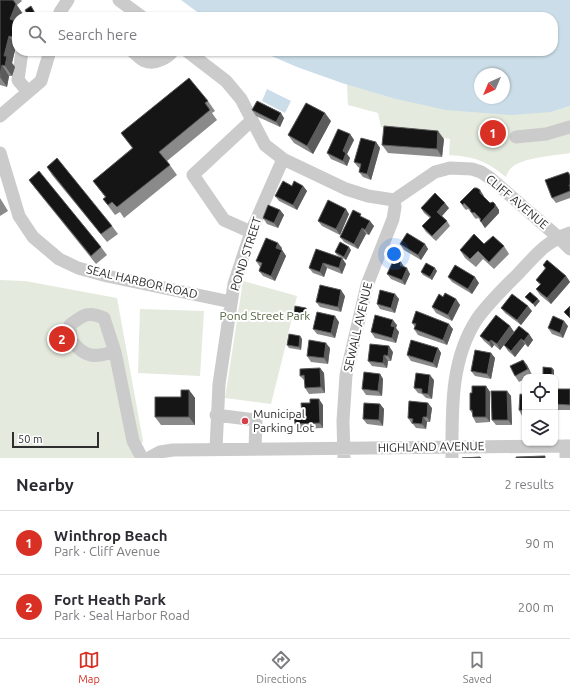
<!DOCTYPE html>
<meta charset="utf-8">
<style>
:root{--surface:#fff;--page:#f2f2f3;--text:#2b2b33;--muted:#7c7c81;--line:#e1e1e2;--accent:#d93025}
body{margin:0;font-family:Ubuntu,sans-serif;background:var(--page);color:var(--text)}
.controls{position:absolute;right:12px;bottom:12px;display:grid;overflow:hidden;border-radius:8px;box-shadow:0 1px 3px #0004}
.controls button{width:36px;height:36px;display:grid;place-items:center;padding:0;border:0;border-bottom:1px solid var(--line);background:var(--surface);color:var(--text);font:20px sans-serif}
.compass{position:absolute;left:474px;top:68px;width:36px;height:36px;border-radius:50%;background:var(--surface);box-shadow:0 1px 3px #0004;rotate:224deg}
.scale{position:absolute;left:12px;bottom:10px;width:87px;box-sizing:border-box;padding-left:4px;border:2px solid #2e2e2e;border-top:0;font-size:11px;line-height:14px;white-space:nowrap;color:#2e2e2e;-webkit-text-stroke:3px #fff;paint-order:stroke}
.you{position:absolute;left:394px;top:254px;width:14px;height:14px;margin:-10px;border:3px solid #fff;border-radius:50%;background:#1a73e8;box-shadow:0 0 0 6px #1a73e833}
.badge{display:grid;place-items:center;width:26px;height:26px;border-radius:50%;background:var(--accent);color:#fff;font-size:13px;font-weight:700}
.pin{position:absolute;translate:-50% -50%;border:2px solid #fff;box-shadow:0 1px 4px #0006}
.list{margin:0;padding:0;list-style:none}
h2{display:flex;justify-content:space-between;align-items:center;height:52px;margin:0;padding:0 16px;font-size:17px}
h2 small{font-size:13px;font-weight:400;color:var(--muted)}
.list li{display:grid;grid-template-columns:26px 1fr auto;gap:12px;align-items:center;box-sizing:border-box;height:64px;padding:0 16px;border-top:1px solid var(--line)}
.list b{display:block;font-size:15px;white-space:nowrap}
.list p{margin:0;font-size:13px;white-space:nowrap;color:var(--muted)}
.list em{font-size:13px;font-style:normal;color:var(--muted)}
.icon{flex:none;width:22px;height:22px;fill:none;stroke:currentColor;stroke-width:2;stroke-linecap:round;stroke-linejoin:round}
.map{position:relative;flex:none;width:570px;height:458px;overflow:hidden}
.search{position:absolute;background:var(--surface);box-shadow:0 1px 3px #0004;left:12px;right:12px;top:12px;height:44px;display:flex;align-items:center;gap:10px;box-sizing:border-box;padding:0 14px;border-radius:16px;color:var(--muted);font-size:15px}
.sheet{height:180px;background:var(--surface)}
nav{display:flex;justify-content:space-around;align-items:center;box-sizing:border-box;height:56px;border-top:1px solid var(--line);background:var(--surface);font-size:11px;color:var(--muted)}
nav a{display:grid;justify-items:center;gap:2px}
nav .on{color:var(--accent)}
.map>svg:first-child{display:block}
.green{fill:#e4eadd}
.water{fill:#cbdde8;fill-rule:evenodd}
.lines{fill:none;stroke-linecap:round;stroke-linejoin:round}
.minor{stroke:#cbcbcb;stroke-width:13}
.wall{fill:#8a8a8a}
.shaded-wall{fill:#5b5b5b}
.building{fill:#151515;stroke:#5b5b5b}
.poi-dot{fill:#d5404a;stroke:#fff;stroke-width:1.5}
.labels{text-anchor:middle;stroke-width:4;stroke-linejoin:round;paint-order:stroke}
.street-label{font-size:12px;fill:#2e2e2e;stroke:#fff}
.park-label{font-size:12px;fill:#516640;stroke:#fff}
.poi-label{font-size:12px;fill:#2e2e2e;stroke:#fff;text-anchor:start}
</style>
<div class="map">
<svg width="570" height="458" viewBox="0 0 570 458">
<rect width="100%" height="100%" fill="#fff"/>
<path class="green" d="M 347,84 L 392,98 L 551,112 L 570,106 L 570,153 C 554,156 523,157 511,168 C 509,170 507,174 506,177 C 485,160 475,157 449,155 L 450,139 L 381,127 L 378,113 L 348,105 Z
M 0,280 L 25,281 L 117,298 L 143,441 L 134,458 L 0,458 Z
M 243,281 L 297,296 L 284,352 L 271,404 L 225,398 Z
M 140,309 L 204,311 L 200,376 L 138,373 Z"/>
<path class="water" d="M 181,0 L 570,0 L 570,106 L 551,112 L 511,115 L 446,110 L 392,98 L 342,83 L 297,67 L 260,51 L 553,51 L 553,17 L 204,17 ZM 480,74 L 504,74 L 504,98 L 480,98 Z
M 267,89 L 291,101 L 285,113 L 262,101 Z"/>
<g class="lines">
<path class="minor" d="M 119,0 L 142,17
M 59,17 L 60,12 L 68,0
M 22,51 L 18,80 L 28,92
M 132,51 C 136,54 141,60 145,61 C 155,65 167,58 173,51
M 187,51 L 226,81 L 241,99 L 265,145 L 283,159 L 346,189 L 368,196 L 394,200 L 435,172 L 450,168 L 472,169 L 481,172 L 490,178 L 558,237 L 570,249
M 0,116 L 41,81 L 50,51
M 251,121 L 193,175 L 224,220 L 251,232
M 516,137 L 546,134 L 570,127
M 0,153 L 19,216 L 33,237 L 59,259 L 78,268 L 107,276 L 231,302
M 115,352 C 93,357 86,359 71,340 L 70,325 C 83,315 88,311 104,318 L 115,352 L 133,441 L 142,458
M 216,415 L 256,420 L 255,449
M 566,446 L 566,458
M 216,449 L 219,384 L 234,284 L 251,232 L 283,159
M 149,458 L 160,452 L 173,450 L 570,446
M 344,458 L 343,421 L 346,375 L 367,285 L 393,219 L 395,207 L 394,200
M 452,458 C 452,411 450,360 477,319 C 489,302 504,288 518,274 C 535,256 546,241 570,233"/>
</g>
<path class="wall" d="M 0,0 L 21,0 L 22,1 L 17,5 L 23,14 L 22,17 L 17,17 L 17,47 L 16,46 L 12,63 L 15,67 L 12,76 L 9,76 L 7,87 L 0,85 Z
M 208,101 L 215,111 L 212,113 L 217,120 L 167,161 L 177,175 L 124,218 L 120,212 L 115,215 L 103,199 L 105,197 L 93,181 L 132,148 L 121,133 Z
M 252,110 L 284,118 L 280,127 L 256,116 Z
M 331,121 L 313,154 L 294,143 L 288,135 Z
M 350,134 L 354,140 L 347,154 L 350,158 L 347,166 L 331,159 L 327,153 Z
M 444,139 L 442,157 L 388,153 L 382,145 Z
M 376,142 L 380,148 L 371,180 L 363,177 L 359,172 L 360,168 L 358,167 L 354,162 Z
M 47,167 L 112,226 L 118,234 L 107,242 L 52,175 Z
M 568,172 L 570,174 L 570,198 L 556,203 L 552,198 Z
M 29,180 L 101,247 L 107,255 L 96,264 L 34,187 Z
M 292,186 L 303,186 L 307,191 L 297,210 L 279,201 L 275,196 Z
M 484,196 L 484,197 L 490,203 L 495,204 L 499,210 L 499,213 L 485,228 L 480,220 L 478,218 L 476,219 L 474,217 L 470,211 L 468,209 L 466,210 L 464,208 L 460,202 Z
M 0,198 L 8,211 L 0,216 Z
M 421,208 L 449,208 L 442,216 L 447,221 L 450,226 L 436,241 L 426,232 L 422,226 L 430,218 L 424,213 Z
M 280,210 L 284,215 L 278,228 L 267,224 L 263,218 Z
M 349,214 L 340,235 L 322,226 L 318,221 Z
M 364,218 L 374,226 L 369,235 L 366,234 L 358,249 L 344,242 L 340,237 Z
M 400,244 L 425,244 L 428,249 L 421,260 L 404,250 Z
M 484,244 L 504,246 L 509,254 L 494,269 L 483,259 L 476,267 L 465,258 L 460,250 Z
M 282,248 L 282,250 L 286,256 L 275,281 L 263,276 L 259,271 L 260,267 L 256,261 Z
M 316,249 L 342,258 L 346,264 L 342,274 L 327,268 L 324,277 L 313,273 L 309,268 Z
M 351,250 L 346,260 L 337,255 L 335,252 Z
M 543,265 L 566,276 L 570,282 L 551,304 L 540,295 L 536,289 L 540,285 L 536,280 L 545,269 Z
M 405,268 L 410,274 L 405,285 L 391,279 L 387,274 Z
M 437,271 L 432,280 L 423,275 L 421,272 Z
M 448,277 L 479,283 L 472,294 L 452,282 Z
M 395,294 L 399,299 L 395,313 L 380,309 L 377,304 Z
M 345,296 L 341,312 L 320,307 L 316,302 Z
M 456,299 L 460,305 L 452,321 L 436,313 L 432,307 Z
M 306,308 L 308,311 L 307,318 L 296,316 L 294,313 Z
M 501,308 L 532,311 L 521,325 L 505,313 Z
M 339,322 L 335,338 L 317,334 L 313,329 Z
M 412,323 L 453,329 L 447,345 L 418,335 L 414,329 L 415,327 Z
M 397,325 L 396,328 L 399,332 L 396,343 L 375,338 L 371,332 Z
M 510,326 L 514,332 L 500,350 L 494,345 L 492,348 L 484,341 L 480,336 Z
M 568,326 L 563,338 L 552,334 L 548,328 Z
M 529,334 L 533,340 L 528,347 L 525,344 L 515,357 L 508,351 L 504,345 Z
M 300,336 L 302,339 L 301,350 L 289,348 L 287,345 Z
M 330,348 L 328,364 L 311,362 L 307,356 Z
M 438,348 L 441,353 L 437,368 L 411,361 L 407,355 Z
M 393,352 L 391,361 L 388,361 L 387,368 L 372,366 L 368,361 Z
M 491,353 L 495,358 L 491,379 L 475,376 L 471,371 Z
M 523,360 L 527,365 L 532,375 L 528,377 L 525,377 L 525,379 L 519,382 L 515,376 Z
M 320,368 L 324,373 L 325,393 L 309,394 L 305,388 L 305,381 L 300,376 Z
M 380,374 L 383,379 L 382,396 L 366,395 L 362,389 Z
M 434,380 L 432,399 L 426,398 L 422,394 L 418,393 L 414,388 Z
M 486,386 L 490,392 L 490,422 L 476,423 L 473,417 L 472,413 L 470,410 L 472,393 Z
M 555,389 L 570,389 L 570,410 L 558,410 L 555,405 Z
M 189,390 L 195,398 L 195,425 L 161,425 L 155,417 L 181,397 Z
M 507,391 L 511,396 L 512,425 L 496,425 L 492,420 Z
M 525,395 L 525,416 L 522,416 L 519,410 Z
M 380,404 L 384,409 L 383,426 L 367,424 L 363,419 Z
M 323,405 L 323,428 L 298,429 L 295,424 L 302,415 Z
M 432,408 L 430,422 L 427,422 L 426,429 L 416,428 L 413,424 L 412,424 L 408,418 Z"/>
<path class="shaded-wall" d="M 16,4 L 23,14 L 22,17 L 17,17 L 17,45 L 12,37 L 10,19 Z
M 9,36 L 16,46 L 12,63 L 15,67 L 12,76 L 5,66 L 4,56 Z
M 2,65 L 9,76 L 7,87 L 0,77 Z
M 281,113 L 284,118 L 280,127 L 276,122 Z
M 325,113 L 331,121 L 313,154 L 307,146 Z
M 438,131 L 444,139 L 442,157 L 437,149 Z
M 350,134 L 354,140 L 347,154 L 350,158 L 347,166 L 343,161 L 343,151 Z
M 376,142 L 380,148 L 371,180 L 367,174 Z
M 303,186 L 307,191 L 297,210 L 293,205 Z
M 480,190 L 484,196 L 483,199 L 480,193 Z
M 445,203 L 449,208 L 441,217 L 437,212 Z
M 495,204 L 499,210 L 499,213 L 485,228 L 481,222 Z
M 346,209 L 349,214 L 340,235 L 336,229 Z
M 280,210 L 284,215 L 278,228 L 274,223 Z
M 370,221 L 374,226 L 369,235 L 365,230 Z
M 362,228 L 366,234 L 358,249 L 354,244 Z
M 278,243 L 282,248 L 280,253 L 276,248 Z
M 425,244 L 428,249 L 421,260 L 418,255 Z
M 349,247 L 351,250 L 346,260 L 344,257 Z
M 282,250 L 286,256 L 275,281 L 271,276 Z
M 342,258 L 346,264 L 342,274 L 339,268 Z
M 401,262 L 405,268 L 400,265 Z
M 323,263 L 327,268 L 324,277 L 320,272 Z
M 407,268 L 410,274 L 405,285 L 402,280 Z
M 435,268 L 437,271 L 432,280 L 430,277 Z
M 566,276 L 570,282 L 551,304 L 547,298 Z
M 475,277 L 479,283 L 472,294 L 468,289 Z
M 341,290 L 345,296 L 341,312 L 338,307 Z
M 395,294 L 399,299 L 395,313 L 391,308 Z
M 456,299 L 460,305 L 452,321 L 448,315 Z
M 538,299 L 540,301 L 535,307 L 533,304 Z
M 528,306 L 532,311 L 521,325 L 517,320 Z
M 306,308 L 308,311 L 307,318 L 305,315 Z
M 335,316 L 339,322 L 335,338 L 331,333 Z
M 393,320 L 397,325 L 396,328 L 399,332 L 396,343 L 392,338 L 391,326 Z
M 564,321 L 568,326 L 563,338 L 560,333 Z
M 449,324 L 453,329 L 447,345 L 443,340 Z
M 510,326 L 514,332 L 500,350 L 497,344 Z
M 529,334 L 533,340 L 528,347 L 524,341 Z
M 300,336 L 302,339 L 301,350 L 299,347 Z
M 521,339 L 525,344 L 515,357 L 511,351 Z
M 491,340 L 494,345 L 492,348 L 489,342 Z
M 326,343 L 330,348 L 328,364 L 324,358 Z
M 389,346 L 393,352 L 391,361 L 388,356 Z
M 438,348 L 441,353 L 437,368 L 433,363 Z
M 491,353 L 495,358 L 491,379 L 487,374 Z
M 384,355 L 388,361 L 387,368 L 383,363 Z
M 523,360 L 527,365 L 532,375 L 528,369 Z
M 320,368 L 324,373 L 325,393 L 321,387 Z
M 552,368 L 554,370 L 554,377 L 552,377 Z
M 380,374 L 383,379 L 382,396 L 378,391 Z
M 430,375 L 434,380 L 432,399 L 428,394 Z
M 486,386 L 490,392 L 490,422 L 486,417 Z
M 189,390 L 195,398 L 195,425 L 189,417 Z
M 507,391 L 511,396 L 512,425 L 508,420 Z
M 319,399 L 323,405 L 323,428 L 320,423 Z
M 428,403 L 432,408 L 430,422 L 427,417 Z
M 380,404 L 384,409 L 383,426 L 379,420 Z
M 423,417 L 427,422 L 426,429 L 422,424 Z"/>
<path class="building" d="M 0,0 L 13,0 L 16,4 L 10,19 L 15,21 L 12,37 L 9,36 L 4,56 L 7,56 L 5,66 L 2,65 L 0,74 Z
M 31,6 L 36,15 L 33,17 L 29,17 L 25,10 Z
M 189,78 L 208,101 L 205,103 L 210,110 L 159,152 L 170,165 L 117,207 L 112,202 L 108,205 L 103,199 L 106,197 L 93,181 L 133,148 L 121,133 Z
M 257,101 L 281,113 L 276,122 L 252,110 Z
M 306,103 L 325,113 L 307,146 L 288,135 Z
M 384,126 L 438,131 L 437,149 L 382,145 Z
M 338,129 L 350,134 L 343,151 L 346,153 L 343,161 L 327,153 Z
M 361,138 L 376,142 L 367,174 L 359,172 L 361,164 L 354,162 Z
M 57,158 L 112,226 L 101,234 L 47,167 Z
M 39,171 L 101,247 L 91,256 L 29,180 Z
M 568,172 L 570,176 L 570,185 L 569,185 L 570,187 L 570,191 L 552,198 L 545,180 Z
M 283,181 L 292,186 L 294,181 L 303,186 L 293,205 L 275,196 Z
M 474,188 L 477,188 L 480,190 L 480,193 L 490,203 L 493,202 L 495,204 L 495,207 L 481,222 L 480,220 L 481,219 L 474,212 L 473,213 L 470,211 L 471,210 L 464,203 L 463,205 L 460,202 Z
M 435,193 L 445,203 L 437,212 L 447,221 L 432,236 L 422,226 L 431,217 L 421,208 Z
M 328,200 L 346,209 L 336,229 L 318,221 Z
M 268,205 L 280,210 L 274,223 L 263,218 Z
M 353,210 L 361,214 L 360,216 L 370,221 L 365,230 L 362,228 L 354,244 L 340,237 Z
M 407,233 L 425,244 L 418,255 L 400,244 Z
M 474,234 L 484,244 L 493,236 L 504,246 L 489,262 L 478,251 L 470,259 L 460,250 Z
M 266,238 L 278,243 L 276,248 L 282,250 L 271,276 L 259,271 L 262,263 L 256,261 Z
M 340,242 L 349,247 L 344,257 L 335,252 Z
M 316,249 L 342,258 L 339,268 L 323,263 L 320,272 L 309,268 Z
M 394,259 L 401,262 L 400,265 L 407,268 L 402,280 L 387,274 Z
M 547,260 L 566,276 L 547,298 L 536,289 L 541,284 L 536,280 L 546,268 L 543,265 Z
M 426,263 L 435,268 L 430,277 L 421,272 Z
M 455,265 L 475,277 L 468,289 L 448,277 Z
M 320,285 L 341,290 L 338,307 L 316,302 Z
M 380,290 L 395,294 L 391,308 L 377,304 Z
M 530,292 L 538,299 L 533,304 L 525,297 Z
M 445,293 L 456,299 L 448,315 L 432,307 L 439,294 L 443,297 Z
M 512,294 L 528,306 L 517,320 L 501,308 Z
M 295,306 L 306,308 L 305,315 L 294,313 Z
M 570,306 L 570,318 L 564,312 Z
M 416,311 L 449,324 L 443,340 L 414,329 L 416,324 L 412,323 Z
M 317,312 L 335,316 L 331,333 L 313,329 Z
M 375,315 L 393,320 L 391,326 L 395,327 L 392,338 L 371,332 Z
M 496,315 L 510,326 L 497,344 L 491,340 L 489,342 L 480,336 Z
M 553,316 L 564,321 L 560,333 L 548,328 Z
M 519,326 L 529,334 L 524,341 L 521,339 L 511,351 L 504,345 Z
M 289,334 L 300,336 L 299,347 L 287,345 Z
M 309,340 L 326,343 L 324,358 L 307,356 Z
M 411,340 L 438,348 L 433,363 L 407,355 Z
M 370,344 L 389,346 L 388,356 L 384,355 L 383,363 L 368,361 Z
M 475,350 L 491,353 L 487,374 L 471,371 Z
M 523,360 L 528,369 L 515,376 L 510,366 Z
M 543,367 L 552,368 L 552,377 L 543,377 Z
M 320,368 L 321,387 L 305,388 L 304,375 L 300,376 L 300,369 Z
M 364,372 L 380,374 L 378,391 L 362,389 Z
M 416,373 L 430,375 L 428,394 L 422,393 L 422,389 L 414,388 Z
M 472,386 L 486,386 L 486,417 L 473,417 L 472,410 L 470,410 L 470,393 L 472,393 Z
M 555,389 L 570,389 L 570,405 L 555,404 Z
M 181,390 L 189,390 L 189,417 L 155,417 L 155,397 L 181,397 Z
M 491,391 L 507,391 L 508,420 L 492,420 Z
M 520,394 L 525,395 L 525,411 L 519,410 Z
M 310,399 L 319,399 L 320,423 L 295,424 L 294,416 L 302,415 L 301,403 L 310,403 Z
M 409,401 L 428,403 L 427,417 L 423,417 L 422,424 L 412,423 L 413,419 L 408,418 Z
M 364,403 L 380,404 L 379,420 L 363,419 Z
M 545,456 L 545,458 L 516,458 L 516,457 Z
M 480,457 L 481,458 L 462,458 Z"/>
<circle class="poi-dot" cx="245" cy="421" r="4"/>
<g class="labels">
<g class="street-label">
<text transform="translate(517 202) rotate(40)" y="4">CLIFF AVENUE</text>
<text transform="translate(246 254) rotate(-72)" y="4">POND STREET</text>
<text transform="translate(142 282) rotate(13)" y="4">SEAL HARBOR ROAD</text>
<text transform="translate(358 327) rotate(-77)" y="4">SEWALL AVENUE</text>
<text transform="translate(431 447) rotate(-1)" y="4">HIGHLAND AVENUE</text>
</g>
<g class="park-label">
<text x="265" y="320">Pond Street Park</text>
</g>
<g class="poi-label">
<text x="253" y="418">Municipal<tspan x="253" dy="14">Parking Lot</tspan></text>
</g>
</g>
</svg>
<div class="controls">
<button><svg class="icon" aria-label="locate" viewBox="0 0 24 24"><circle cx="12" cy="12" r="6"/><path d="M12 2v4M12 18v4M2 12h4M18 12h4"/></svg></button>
<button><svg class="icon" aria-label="layers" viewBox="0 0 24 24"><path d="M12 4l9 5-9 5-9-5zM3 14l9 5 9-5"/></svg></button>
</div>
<svg class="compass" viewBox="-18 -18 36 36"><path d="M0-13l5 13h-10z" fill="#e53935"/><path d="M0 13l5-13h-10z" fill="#7c7c81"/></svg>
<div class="scale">50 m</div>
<div class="you"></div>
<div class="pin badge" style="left:493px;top:133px">1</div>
<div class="pin badge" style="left:62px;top:339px">2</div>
<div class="search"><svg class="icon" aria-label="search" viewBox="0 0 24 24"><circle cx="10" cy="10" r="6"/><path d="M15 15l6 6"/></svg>Search here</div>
</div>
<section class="sheet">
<h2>Nearby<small>2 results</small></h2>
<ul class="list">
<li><span class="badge">1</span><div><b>Winthrop Beach</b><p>Park · Cliff Avenue</p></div><em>90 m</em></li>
<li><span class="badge">2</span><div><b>Fort Heath Park</b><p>Park · Seal Harbor Road</p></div><em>200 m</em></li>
</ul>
</section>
<nav>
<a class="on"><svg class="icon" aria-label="map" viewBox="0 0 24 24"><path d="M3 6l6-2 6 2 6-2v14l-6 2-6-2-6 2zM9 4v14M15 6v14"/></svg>Map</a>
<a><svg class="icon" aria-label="directions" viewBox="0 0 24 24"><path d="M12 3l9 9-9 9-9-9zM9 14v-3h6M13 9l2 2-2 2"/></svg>Directions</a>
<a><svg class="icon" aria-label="saved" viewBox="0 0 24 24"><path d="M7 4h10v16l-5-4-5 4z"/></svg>Saved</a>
</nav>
